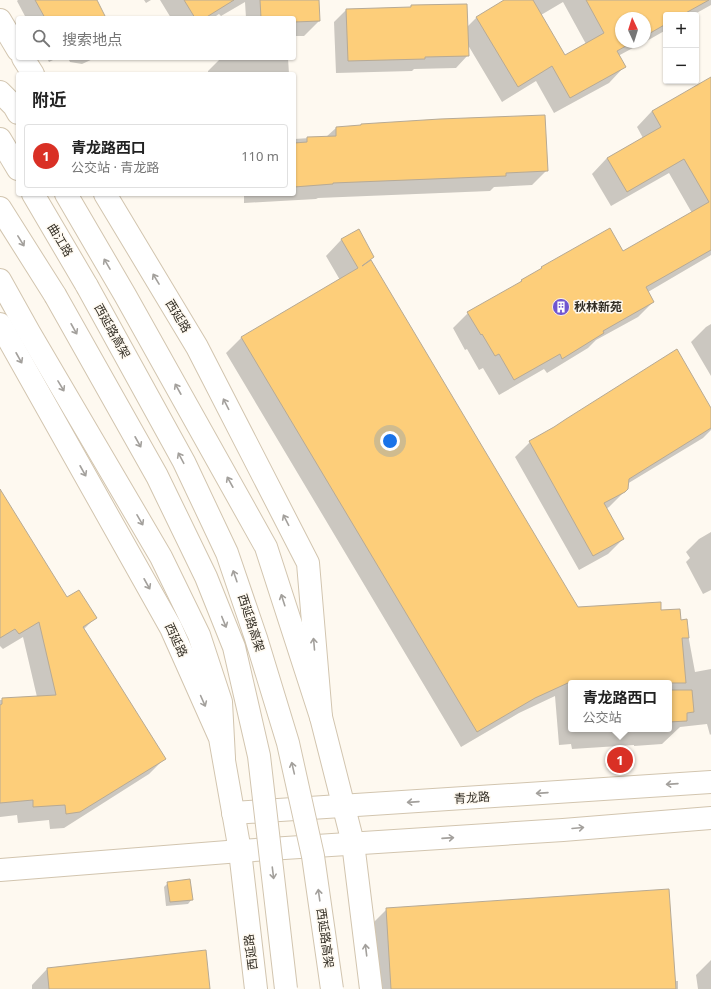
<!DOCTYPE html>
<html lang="zh">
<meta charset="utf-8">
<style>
:root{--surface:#fff;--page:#f2f2f2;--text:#222;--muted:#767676;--line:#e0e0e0;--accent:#d93025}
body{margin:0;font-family:"Noto Sans","Noto Sans SC",sans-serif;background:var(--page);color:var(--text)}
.controls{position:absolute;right:12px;top:12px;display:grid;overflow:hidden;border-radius:4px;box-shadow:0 1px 3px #0004}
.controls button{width:36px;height:36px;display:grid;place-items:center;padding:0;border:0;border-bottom:1px solid var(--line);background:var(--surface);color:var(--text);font:20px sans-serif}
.compass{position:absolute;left:615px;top:12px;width:36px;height:36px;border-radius:50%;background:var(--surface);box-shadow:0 1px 3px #0004;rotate:356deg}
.you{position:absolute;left:390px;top:441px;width:14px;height:14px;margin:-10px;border:3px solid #fff;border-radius:50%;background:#1a73e8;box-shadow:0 0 0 6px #1a73e833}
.badge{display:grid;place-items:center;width:26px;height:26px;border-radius:50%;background:var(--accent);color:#fff;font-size:13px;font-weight:700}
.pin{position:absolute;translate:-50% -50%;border:2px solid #fff;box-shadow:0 1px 4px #0006}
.popup{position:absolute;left:568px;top:680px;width:104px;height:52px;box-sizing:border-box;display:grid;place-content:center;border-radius:4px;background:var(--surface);filter:drop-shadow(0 1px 3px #0005);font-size:13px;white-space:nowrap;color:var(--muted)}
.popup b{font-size:15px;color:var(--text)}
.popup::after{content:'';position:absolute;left:50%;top:100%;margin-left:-8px;border:8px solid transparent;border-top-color:var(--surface)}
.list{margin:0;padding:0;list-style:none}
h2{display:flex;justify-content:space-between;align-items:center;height:52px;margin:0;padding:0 16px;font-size:17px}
h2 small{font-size:13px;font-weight:400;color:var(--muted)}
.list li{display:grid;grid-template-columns:26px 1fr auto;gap:12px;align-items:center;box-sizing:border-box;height:64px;margin:0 8px 8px;padding:0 8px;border:1px solid var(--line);border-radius:4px}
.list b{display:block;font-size:15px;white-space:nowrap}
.list p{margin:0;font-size:13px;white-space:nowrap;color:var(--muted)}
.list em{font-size:13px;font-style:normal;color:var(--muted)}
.icon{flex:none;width:22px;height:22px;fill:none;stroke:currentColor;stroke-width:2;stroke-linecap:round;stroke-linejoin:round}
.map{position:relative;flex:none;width:711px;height:989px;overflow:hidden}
.search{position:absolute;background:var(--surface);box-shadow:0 1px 3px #0004;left:16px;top:16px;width:280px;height:44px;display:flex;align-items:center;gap:10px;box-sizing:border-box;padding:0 14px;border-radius:4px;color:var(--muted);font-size:15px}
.panel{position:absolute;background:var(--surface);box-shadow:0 1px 3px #0004;left:16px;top:72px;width:280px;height:124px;border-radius:4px}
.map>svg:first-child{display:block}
.shadow{fill:#0003;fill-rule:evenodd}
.building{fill:#fdce7a;stroke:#b7aa95}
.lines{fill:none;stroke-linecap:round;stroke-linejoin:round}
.minor-casing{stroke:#d2c5af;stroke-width:24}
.major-casing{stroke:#d2c5af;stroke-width:24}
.highway-casing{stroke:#d2c5af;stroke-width:24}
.minor{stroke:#fff;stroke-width:22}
.major{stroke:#fff;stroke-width:22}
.highway{stroke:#fff;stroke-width:22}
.highway-bridge-casing{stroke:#d2c5af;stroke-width:24;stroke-linecap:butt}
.highway-bridge{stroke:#fff;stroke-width:22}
.oneway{stroke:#a3a09c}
.labels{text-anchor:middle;stroke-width:3;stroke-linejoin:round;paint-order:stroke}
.street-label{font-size:12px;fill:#322d24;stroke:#fef9f0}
.poi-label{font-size:12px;font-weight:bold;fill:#322d24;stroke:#fef9f0;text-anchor:start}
</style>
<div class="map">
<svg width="711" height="989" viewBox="0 0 711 989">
<rect width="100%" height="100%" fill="#fef9f0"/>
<path class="shadow" d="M 18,0 L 96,0 L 105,18 L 26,18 L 17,1 Z
M 144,0 L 151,0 L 146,3 Z
M 160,0 L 318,0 L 319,21 L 304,36 L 294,36 L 294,18 L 246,18 L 245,2 L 221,16 L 219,14 L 213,18 L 171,18 Z
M 506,0 L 711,0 L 711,5 L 693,15 L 666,15 L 666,30 L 645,42 L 645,18 L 621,18 L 621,42 L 644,42 L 618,56 L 624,67 L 609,83 L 554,113 L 536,81 L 502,102 L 468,45 L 468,55 L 456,68 L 414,69 L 412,71 L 336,73 L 334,22 L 346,10 L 410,8 L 411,6 L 467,27 L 477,17 ZM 563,2 L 586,44 L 565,56 L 541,15 Z
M 47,58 L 57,58 L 49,62 Z
M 68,58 L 95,58 L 82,64 L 70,62 Z
M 221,58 L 288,58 L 289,74 L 208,74 L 208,71 Z
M 711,78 L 711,255 L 648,292 L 653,302 L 638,317 L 596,340 L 588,348 L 547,373 L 544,369 L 499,395 L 483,368 L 479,370 L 467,349 L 465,350 L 453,328 L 468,313 L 517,285 L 522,280 L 623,252 L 692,213 L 669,173 L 611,206 L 592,174 L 607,158 L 643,138 L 637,127 L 652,111 Z
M 360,127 L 547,170 L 532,185 L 494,187 L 490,191 L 318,198 L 316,199 L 244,203 L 244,194 L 294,194 L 294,139 L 326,137 L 336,128 Z
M 358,231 L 373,257 L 366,263 L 578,608 L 660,611 L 680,621 L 687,629 L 695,672 L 711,669 L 711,734 L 710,735 L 707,724 L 680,727 L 662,744 L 634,746 L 634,745 L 572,749 L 571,744 L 559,745 L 555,696 L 519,713 L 461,747 L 226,353 L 241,338 L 340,280 L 326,256 L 341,240 ZM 571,683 L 669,683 L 669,729 L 571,729 Z
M 711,324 L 711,376 L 691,342 L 706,327 Z
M 711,410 L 711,430 L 703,438 L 627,484 L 624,492 L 609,507 L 606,509 L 623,539 L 608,554 L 579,570 L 515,457 L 530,442 Z
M 0,491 L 67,599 L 95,618 L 84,629 L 164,759 L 149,774 L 64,828 L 50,829 L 49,820 L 18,823 L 17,815 L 0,817 L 0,700 L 37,697 L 23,637 L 3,649 L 0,646 Z
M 711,532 L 711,590 L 703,594 L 686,562 L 690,558 L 686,552 L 699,539 Z
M 168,883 L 192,899 L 188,904 L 166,906 L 164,887 Z
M 387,909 L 674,981 L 678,981 L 678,989 L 375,989 L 371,925 Z
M 711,960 L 711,989 L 698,989 L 696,975 Z
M 47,969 L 209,989 L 32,989 L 32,985 Z"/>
<path class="building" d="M 35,0 L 97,0 L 106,18 L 45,18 Z
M 184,0 L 234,0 L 205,18 L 195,18 Z
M 260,0 L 319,0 L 320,21 L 294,22 L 294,18 L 261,18 Z
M 504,0 L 533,0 L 565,55 L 604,33 L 586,0 L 709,0 L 682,15 L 666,15 L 666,24 L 645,36 L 645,18 L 621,18 L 621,42 L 633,42 L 617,51 L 626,67 L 570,98 L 552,66 L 518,87 L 476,17 Z
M 467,4 L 469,56 L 425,57 L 425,59 L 348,61 L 346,9 L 411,7 L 411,5 Z
M 711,77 L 711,250 L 646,287 L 654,302 L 603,331 L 604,333 L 562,359 L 560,354 L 514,380 L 499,354 L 495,356 L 482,334 L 481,335 L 467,312 L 522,281 L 521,280 L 542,268 L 541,267 L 610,228 L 623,251 L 709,202 L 684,159 L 627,192 L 607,158 L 661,127 L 652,111 Z
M 545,115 L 548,171 L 506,173 L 506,176 L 333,183 L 333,184 L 294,187 L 294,143 L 307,142 L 307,137 L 336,136 L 336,127 L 361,125 L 361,124 L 440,119 Z
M 359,229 L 374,257 L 362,266 L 371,260 L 578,607 L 661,602 L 661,610 L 680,609 L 681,620 L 687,619 L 689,638 L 682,638 L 686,683 L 570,683 L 570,682 L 535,698 L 477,732 L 241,337 L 358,268 L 341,239 Z
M 677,349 L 711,408 L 711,428 L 629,479 L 628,489 L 625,492 L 604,503 L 624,539 L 593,556 L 529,441 L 554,427 L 566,419 Z
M 0,489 L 67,597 L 79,590 L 97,618 L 83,627 L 166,759 L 80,812 L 66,814 L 65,805 L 33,807 L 33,800 L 0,803 L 0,705 L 2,704 L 2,698 L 56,695 L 39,622 L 19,634 L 15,629 L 0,638 Z
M 669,690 L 692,690 L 694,712 L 687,713 L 687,721 L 669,722 Z
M 190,879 L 193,900 L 170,902 L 167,882 Z
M 669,889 L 676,989 L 391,989 L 386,908 Z
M 206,950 L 210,989 L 49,989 L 47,968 Z"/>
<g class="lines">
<g class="minor-casing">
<path id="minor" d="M 233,813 L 711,782
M 0,870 L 240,851 L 563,830 L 711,818"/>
</g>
<g class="major-casing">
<path id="major" d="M 0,20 L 18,50
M 23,58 L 33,74
M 105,194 L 197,347 L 308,563 L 321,717 L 353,843 L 371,989
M 0,324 L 171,628 L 220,738 L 240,851 L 256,989"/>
</g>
<g class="highway-casing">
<path id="highway" d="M 0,92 L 14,106 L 18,113
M 0,139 L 18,169
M 33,194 L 87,286
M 66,194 L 125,295 L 266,547 L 321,717
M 0,208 L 55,295
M 0,280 L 29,332 L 161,557 L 199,635 L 221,702 L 224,758"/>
</g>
<use href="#minor" class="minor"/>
<use href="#major" class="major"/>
<use href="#highway" class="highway"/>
<g class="highway-bridge-casing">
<path id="highway-bridge" d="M 87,286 L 184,462 L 227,553 L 256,638 L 288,743 L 313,856 L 332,989
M 55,295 L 157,476 L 206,577 L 234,647 L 259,756 L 286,989"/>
</g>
<use href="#highway-bridge" class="highway-bridge"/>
</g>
<defs><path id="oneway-shaft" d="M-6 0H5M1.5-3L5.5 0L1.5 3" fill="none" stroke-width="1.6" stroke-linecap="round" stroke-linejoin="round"/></defs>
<g class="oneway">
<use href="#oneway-shaft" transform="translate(21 241) rotate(58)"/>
<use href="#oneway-shaft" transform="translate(107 264) rotate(-120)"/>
<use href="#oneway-shaft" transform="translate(156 279) rotate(-121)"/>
<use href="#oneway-shaft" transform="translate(74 329) rotate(61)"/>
<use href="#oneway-shaft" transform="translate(19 358) rotate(61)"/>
<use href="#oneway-shaft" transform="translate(61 386) rotate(59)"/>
<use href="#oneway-shaft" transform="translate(178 389) rotate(-119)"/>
<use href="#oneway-shaft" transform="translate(226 404) rotate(-117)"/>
<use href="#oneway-shaft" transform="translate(138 442) rotate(61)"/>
<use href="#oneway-shaft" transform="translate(181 458) rotate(-118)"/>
<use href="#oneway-shaft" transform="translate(83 471) rotate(61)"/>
<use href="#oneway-shaft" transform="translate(230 482) rotate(-119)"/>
<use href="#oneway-shaft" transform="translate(140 520) rotate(60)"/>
<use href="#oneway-shaft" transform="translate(286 520) rotate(-117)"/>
<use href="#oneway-shaft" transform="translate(235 576) rotate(-109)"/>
<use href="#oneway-shaft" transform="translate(147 584) rotate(61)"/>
<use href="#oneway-shaft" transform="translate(283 600) rotate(-108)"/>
<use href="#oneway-shaft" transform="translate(224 622) rotate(68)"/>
<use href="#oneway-shaft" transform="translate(314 644) rotate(-95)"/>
<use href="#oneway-shaft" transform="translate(203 701) rotate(66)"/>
<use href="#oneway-shaft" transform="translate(293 768) rotate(-103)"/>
<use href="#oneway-shaft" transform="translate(672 784) rotate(176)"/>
<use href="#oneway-shaft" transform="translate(542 793) rotate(176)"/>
<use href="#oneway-shaft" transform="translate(413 802) rotate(176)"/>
<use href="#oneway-shaft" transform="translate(578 828) rotate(-5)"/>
<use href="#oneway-shaft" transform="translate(448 838) rotate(-4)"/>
<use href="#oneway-shaft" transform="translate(273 873) rotate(83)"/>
<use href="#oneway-shaft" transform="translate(319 895) rotate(-98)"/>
<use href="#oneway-shaft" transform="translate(366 950) rotate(-97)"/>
</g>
<defs>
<g id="building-disc" transform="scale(0.9)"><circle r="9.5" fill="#7055cf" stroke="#fef9f0"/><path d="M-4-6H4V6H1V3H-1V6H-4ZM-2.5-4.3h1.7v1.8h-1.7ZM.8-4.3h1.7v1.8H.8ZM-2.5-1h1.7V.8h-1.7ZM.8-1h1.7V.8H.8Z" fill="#fff"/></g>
</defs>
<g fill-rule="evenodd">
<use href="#building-disc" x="561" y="307"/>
</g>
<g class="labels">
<g class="street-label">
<text transform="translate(60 240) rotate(59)" y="4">曲江路</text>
<text transform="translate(178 316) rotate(59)" y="4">西延路</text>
<text transform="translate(112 331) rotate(61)" y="4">西延路高架</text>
<text transform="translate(251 623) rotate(72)" y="4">西延路高架</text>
<text transform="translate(176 640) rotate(65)" y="4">西延路</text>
<text transform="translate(472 798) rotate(-4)" y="4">青龙路</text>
<text transform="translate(325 938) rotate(82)" y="4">西延路高架</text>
<text transform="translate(251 952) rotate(-97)" y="4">西延路</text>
</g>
<g class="poi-label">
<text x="574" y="311">秋林新苑</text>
</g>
</g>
</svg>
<div class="controls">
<button>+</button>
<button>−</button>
</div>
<svg class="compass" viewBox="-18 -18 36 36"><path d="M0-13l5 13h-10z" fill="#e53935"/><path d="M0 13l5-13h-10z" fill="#767676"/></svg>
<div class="you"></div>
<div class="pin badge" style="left:620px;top:760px">1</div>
<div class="popup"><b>青龙路西口</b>公交站</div>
<div class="search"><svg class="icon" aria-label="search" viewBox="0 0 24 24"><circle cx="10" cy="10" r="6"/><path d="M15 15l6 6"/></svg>搜索地点</div>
<section class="panel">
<h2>附近<small></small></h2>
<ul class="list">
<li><span class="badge">1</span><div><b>青龙路西口</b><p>公交站 · 青龙路</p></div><em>110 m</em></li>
</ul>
</section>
</div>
